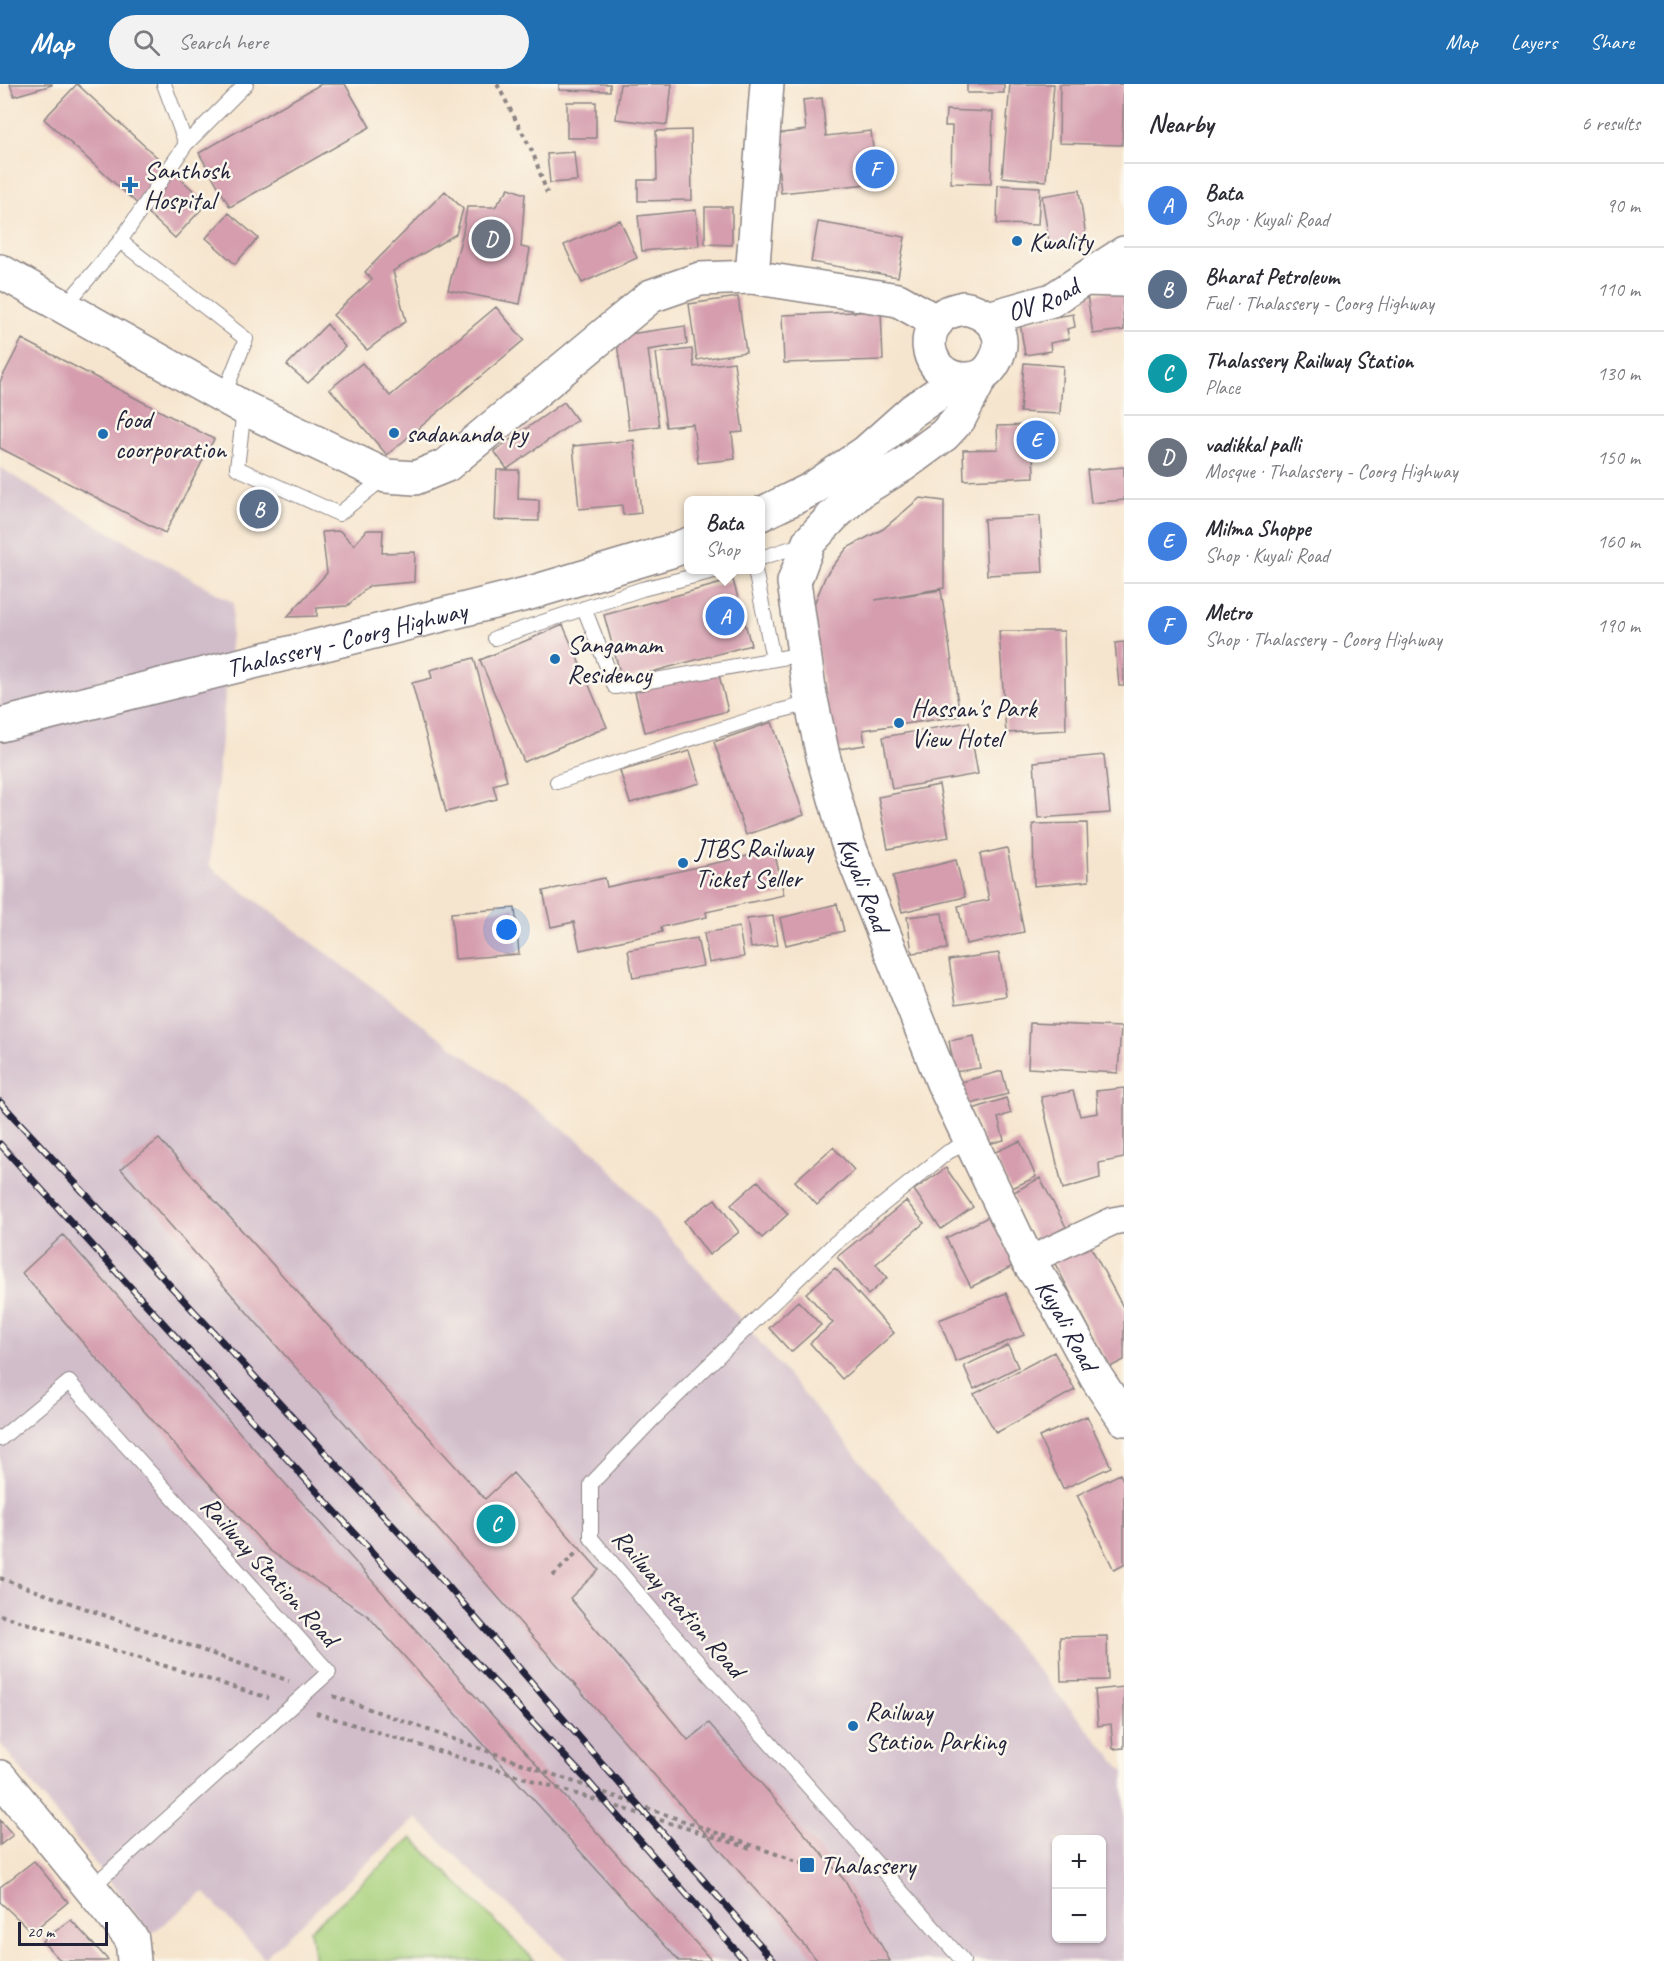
<!DOCTYPE html>
<meta charset="utf-8">
<style>
:root{--surface:#fff;--page:#f2f2f3;--text:#2b2b33;--muted:#7c7c81;--line:#e1e1e2;--accent:#1f6fb2}
body{margin:0;font-family:Caveat,sans-serif;background:var(--page);color:var(--text)}
.controls{position:absolute;right:18px;bottom:18px;display:grid;overflow:hidden;border-radius:9px;box-shadow:0 2px 4px #0004}
.controls button{width:54px;height:54px;display:grid;place-items:center;padding:0;border:0;border-bottom:2px solid var(--line);background:var(--surface);color:var(--text);font:30px sans-serif}
.scale{position:absolute;left:18px;bottom:15px;width:90px;box-sizing:border-box;padding-left:6px;border:3px solid #22223b;border-top:0;font-size:16px;line-height:21px;white-space:nowrap;color:#22223b;-webkit-text-stroke:4px #fbf7ec;paint-order:stroke}
.you{position:absolute;left:507px;top:846px;width:21px;height:21px;margin:-15px;border:4px solid #fff;border-radius:50%;background:#1a73e8;box-shadow:0 0 0 9px #1a73e833}
.badge{display:grid;place-items:center;width:39px;height:39px;border-radius:50%;background:var(--accent);color:#fff;font-size:20px;font-weight:700}
.pin{position:absolute;translate:-50% -50%;border:3px solid #fff;box-shadow:0 2px 6px #0006}
.popup{position:absolute;left:684px;top:412px;width:81px;height:78px;box-sizing:border-box;display:grid;place-content:center;border-radius:9px;background:var(--surface);filter:drop-shadow(0 2px 4px #0005);font-size:20px;white-space:nowrap;color:var(--muted)}
.popup b{font-size:22px;color:var(--text)}
.popup::after{content:'';position:absolute;left:50%;top:100%;margin-left:-12px;border:12px solid transparent;border-top-color:var(--surface)}
.list{margin:0;padding:0;list-style:none}
h2{display:flex;justify-content:space-between;align-items:center;height:78px;margin:0;padding:0 24px;font-size:26px}
h2 small{font-size:20px;font-weight:400;color:var(--muted)}
.list li{display:grid;grid-template-columns:39px 1fr auto;gap:18px;align-items:center;box-sizing:border-box;height:84px;padding:0 24px;border-top:2px solid var(--line)}
.list b{display:block;font-size:22px;white-space:nowrap}
.list p{margin:0;font-size:20px;white-space:nowrap;color:var(--muted)}
.list em{font-size:20px;font-style:normal;color:var(--muted)}
.icon{flex:none;width:33px;height:33px;fill:none;stroke:currentColor;stroke-width:2;stroke-linecap:round;stroke-linejoin:round}
.map{position:relative;flex:none;width:1124px;height:1877px;overflow:hidden}
header{display:flex;align-items:center;gap:36px;box-sizing:border-box;height:84px;padding:0 30px;background:var(--accent);color:#fff}
header strong{font-size:28px}
nav{display:flex;gap:33px;margin-inline-start:auto;font-size:21px}
.search{width:420px;height:54px;background:var(--page);display:flex;align-items:center;gap:15px;box-sizing:border-box;padding:0 21px;border-radius:33px;color:var(--muted);font-size:22px}
main{display:flex}
aside{flex:1;background:var(--surface)}
.map>svg:first-child{display:block}
.industrial{fill:#d1bdca;fill-rule:evenodd}
.green{fill:#a8d17c;stroke:#657a5c;stroke-width:1.5}
.building{fill:#d59dae}
.lines{fill:none;stroke-linecap:round;stroke-linejoin:round}
.lane-casing{stroke:#8c8484;stroke-width:16}
.street-casing{stroke:#8c8484;stroke-width:30}
.secondary-casing{stroke:#8c8484;stroke-width:36}
.primary-casing{stroke:#8c8484;stroke-width:36}
.path{stroke:#8c8484;stroke-width:4;stroke-dasharray:4.5 4.5;stroke-linecap:butt}
.lane{stroke:#fff;stroke-width:14}
.street{stroke:#fff;stroke-width:27}
.secondary{stroke:#fff;stroke-width:33}
.primary{stroke:#fff;stroke-width:33}
.rail-casing{stroke:#22223b;stroke-width:7}
.rail{stroke:#fbf7ec;stroke-width:4.5;stroke-dasharray:14;stroke-linecap:butt}
.poi-dot{fill:#1f6fb2;stroke:#fbf7ec;stroke-width:2}
.labels{text-anchor:middle;stroke-width:5;stroke-linejoin:round;paint-order:stroke}
.poi-label{font-size:26px;fill:#22223b;stroke:#fbf7ec;text-anchor:start}
.street-label{font-size:26px;fill:#22223b;stroke:#fbf7ec}
</style>
<header>
<strong>Map</strong>
<div class="search"><svg class="icon" aria-label="search" viewBox="0 0 24 24"><circle cx="10" cy="10" r="6"/><path d="M15 15l6 6"/></svg>Search here</div>
<nav><a>Map</a><a>Layers</a><a>Share</a></nav>
</header>
<main>
<div class="map">
<svg width="1124" height="1877" viewBox="0 0 1124 1877">
<rect width="100%" height="100%" fill="#fbf7ec"/>
<filter id="ink" filterUnits="userSpaceOnUse"><feTurbulence type="fractalNoise" baseFrequency=".0167" numOctaves="2"/><feDisplacementMap in="SourceGraphic" scale="12" xChannelSelector="R" yChannelSelector="G"/><feConvolveMatrix kernelMatrix="1 2 1 2 8 2 1 2 1" color-interpolation-filters="sRGB"/></filter>
<filter id="wash" filterUnits="userSpaceOnUse"><feTurbulence type="fractalNoise" baseFrequency=".008" numOctaves="4" result="noise"/><feDisplacementMap in="SourceGraphic" scale="24" xChannelSelector="R" yChannelSelector="G"/><feGaussianBlur stdDeviation="1.35" result="paint"/><feColorMatrix in="noise" values="0 0 0 0 0 0 0 0 0 0 0 0 0 0 0 0 0 1.4 0 .05"/><feComposite in="paint" operator="in"/></filter>
<g filter="url(#wash)">
<rect width="100%" height="100%" fill="#f6e5ce"/>
<path class="industrial" d="M 0,383 L 29,402 L 234,519 L 209,782 L 597,1070 L 714,1204 L 1124,1688 L 1124,1877 L 568,1877 L 416,1734 L 264,1874 L 204,1808 L 151,1850 L 0,1659 ZM 1056,1756 L 1102,1756 L 1102,1854 L 1056,1854 Z"/>
<path class="green" d="M 412,1754 L 535,1877 L 315,1877 L 310,1846 Z"/>
<g id="blocks">
<path class="building" d="M 10,0 L 52,0 L 52,1 L 14,12 Z
M 77,0 L 207,119 L 175,154 L 44,35 Z
M 321,0 L 345,0 L 370,43 L 230,123 L 199,69 Z
M 559,0 L 610,0 L 610,7 L 559,6 Z
M 620,0 L 672,0 L 667,41 L 616,35 Z
M 967,0 L 1004,0 L 1004,9 L 967,9 Z
M 1010,0 L 1054,0 L 1046,97 L 1002,93 Z
M 1060,0 L 1124,0 L 1122,61 L 1059,59 Z
M 822,14 L 826,52 L 871,47 L 877,99 L 781,109 L 775,50 L 806,46 L 803,16 Z
M 567,18 L 596,18 L 596,54 L 567,54 Z
M 946,26 L 993,28 L 991,100 L 951,99 L 952,42 L 945,42 Z
M 691,46 L 692,116 L 638,117 L 638,96 L 657,96 L 656,47 Z
M 574,68 L 577,97 L 550,99 L 547,70 Z
M 998,101 L 1040,103 L 1038,141 L 997,140 Z
M 509,104 L 525,110 L 521,163 L 530,165 L 520,220 L 448,206 L 463,148 L 467,123 L 495,123 Z
M 1079,106 L 1087,160 L 1050,165 L 1042,112 Z
M 445,107 L 463,125 L 456,150 L 393,187 L 406,237 L 367,266 L 333,231 L 372,195 L 365,188 Z
M 705,123 L 732,123 L 732,161 L 705,160 Z
M 696,126 L 699,162 L 642,167 L 638,132 Z
M 229,129 L 258,154 L 235,180 L 206,154 Z
M 620,136 L 637,174 L 582,199 L 564,161 Z
M 818,138 L 905,153 L 898,193 L 811,178 Z
M 1122,206 L 1124,246 L 1093,250 L 1087,211 Z
M 738,213 L 746,268 L 697,276 L 689,220 Z
M 496,223 L 524,256 L 387,371 L 330,305 L 362,279 L 390,312 Z
M 881,227 L 883,276 L 784,279 L 782,231 Z
M 1073,230 L 1075,243 L 1067,245 L 1069,255 L 1050,259 L 1051,267 L 1025,271 L 1020,239 Z
M 327,240 L 345,263 L 308,299 L 287,281 Z
M 685,242 L 687,260 L 648,266 L 659,342 L 629,346 L 616,252 Z
M 22,255 L 214,355 L 165,449 L 0,364 L 0,298 Z
M 692,265 L 694,283 L 734,278 L 743,348 L 732,349 L 735,375 L 698,379 L 693,340 L 666,343 L 656,269 Z
M 1024,279 L 1063,282 L 1060,330 L 1020,328 Z
M 564,318 L 577,336 L 507,385 L 494,367 Z
M 1032,341 L 1034,393 L 964,396 L 963,366 L 998,365 L 997,342 Z
M 634,356 L 641,429 L 623,431 L 622,421 L 579,425 L 573,362 Z
M 1124,383 L 1124,416 L 1091,419 L 1087,386 Z
M 497,386 L 519,386 L 518,415 L 539,416 L 539,437 L 495,436 Z
M 920,414 L 944,417 L 944,504 L 875,516 L 941,506 L 960,632 L 863,646 L 865,661 L 832,666 L 812,525 L 826,491 L 847,464 L 883,445 Z
M 1040,432 L 1043,488 L 987,491 L 984,435 Z
M 367,446 L 383,446 L 382,469 L 415,468 L 414,498 L 369,502 L 347,522 L 317,524 L 317,532 L 287,533 L 327,489 L 322,448 L 340,447 L 354,461 Z
M 733,496 L 751,561 L 622,596 L 604,531 Z
M 563,541 L 607,643 L 524,678 L 480,576 Z
M 999,547 L 1064,547 L 1066,646 L 1006,649 Z
M 1124,558 L 1124,602 L 1119,602 L 1115,559 Z
M 474,574 L 507,697 L 493,701 L 497,715 L 446,728 L 412,599 L 432,594 L 430,586 Z
M 718,587 L 728,627 L 645,648 L 635,608 Z
M 772,638 L 804,731 L 746,751 L 714,658 Z
M 969,638 L 978,690 L 892,705 L 883,653 Z
M 690,667 L 700,699 L 630,719 L 620,687 Z
M 1104,671 L 1110,729 L 1038,734 L 1034,678 Z
M 939,701 L 949,753 L 888,765 L 878,713 Z
M 1087,739 L 1089,797 L 1034,802 L 1033,740 Z
M 1007,764 L 1024,848 L 966,860 L 958,822 L 989,816 L 980,770 Z
M 774,766 L 784,811 L 706,828 L 707,833 L 661,843 L 662,848 L 580,866 L 574,838 L 551,843 L 543,807 L 605,794 L 607,803 Z
M 956,776 L 965,813 L 902,828 L 893,792 Z
M 837,820 L 844,847 L 786,861 L 780,834 Z
M 515,824 L 519,870 L 455,875 L 451,829 Z
M 942,829 L 947,865 L 912,869 L 907,833 Z
M 773,832 L 778,861 L 751,864 L 747,835 Z
M 739,843 L 744,873 L 709,879 L 704,849 Z
M 697,854 L 703,882 L 633,894 L 628,866 Z
M 999,869 L 1006,912 L 956,920 L 949,876 Z
M 1030,939 L 1121,943 L 1118,989 L 1028,984 Z
M 974,952 L 980,984 L 955,988 L 949,957 Z
M 1002,987 L 1008,1010 L 967,1021 L 961,998 Z
M 1124,1004 L 1124,1074 L 1099,1079 L 1100,1094 L 1063,1105 L 1041,1013 L 1073,1007 L 1080,1032 L 1098,1029 L 1096,1007 Z
M 1006,1014 L 1011,1029 L 998,1034 L 1004,1056 L 984,1061 L 973,1025 Z
M 159,1055 L 485,1415 L 513,1389 L 599,1486 L 570,1514 L 688,1656 L 709,1639 L 846,1798 L 890,1877 L 818,1877 L 121,1085 Z
M 1020,1057 L 1036,1093 L 1010,1105 L 993,1069 Z
M 833,1063 L 854,1086 L 817,1121 L 795,1097 Z
M 946,1084 L 973,1123 L 941,1145 L 914,1106 Z
M 1040,1094 L 1066,1143 L 1038,1158 L 1012,1109 Z
M 758,1097 L 788,1130 L 762,1154 L 731,1121 Z
M 715,1115 L 739,1148 L 709,1171 L 684,1137 Z
M 906,1117 L 924,1139 L 876,1180 L 887,1194 L 868,1211 L 837,1173 Z
M 990,1132 L 1015,1181 L 971,1203 L 946,1154 Z
M 63,1151 L 712,1877 L 679,1877 L 368,1532 L 269,1466 L 91,1268 L 22,1189 Z
M 1088,1158 L 1124,1225 L 1124,1276 L 1110,1283 L 1053,1176 Z
M 835,1184 L 894,1249 L 842,1295 L 810,1259 L 833,1239 L 806,1209 Z
M 1006,1209 L 1024,1251 L 956,1278 L 939,1236 Z
M 798,1217 L 821,1241 L 791,1268 L 769,1244 Z
M 1008,1261 L 1018,1283 L 974,1305 L 964,1282 Z
M 1054,1268 L 1075,1306 L 996,1349 L 974,1310 Z
M 1087,1332 L 1111,1383 L 1063,1405 L 1039,1353 Z
M 1120,1390 L 1124,1398 L 1124,1481 L 1114,1486 L 1077,1411 Z
M 1107,1552 L 1108,1596 L 1061,1597 L 1060,1553 Z
M 1124,1603 L 1124,1664 L 1113,1665 L 1111,1640 L 1098,1642 L 1095,1606 Z
M 0,1736 L 13,1751 L 0,1761 Z
M 34,1777 L 68,1818 L 32,1848 L 0,1818 L 0,1803 Z
M 71,1836 L 108,1876 L 106,1877 L 61,1877 L 42,1857 Z"/>
</g>
</g>
<g filter="url(#ink)">
<use href="#blocks" fill-opacity="0" stroke="#8c8484" stroke-width="1.5"/>
<g class="lines">
<g class="lane-casing">
<path id="lane" d="M 164,0 L 186,60
M 120,157 L 186,60 L 246,0
M 64,223 L 120,157 L 246,255 L 223,313
M 244,325 L 237,384 L 339,430 L 385,393
M 761,474 L 807,459
M 755,486 L 773,575
M 584,524 L 615,603 L 804,570
M 495,554 L 642,505 L 718,486
M 557,698 L 771,629 L 811,619
M 0,1355 L 69,1298 L 329,1588 L 91,1804
M 963,1877 L 658,1533 L 591,1454 L 591,1400 L 652,1336 L 834,1160 L 948,1068 L 970,1057"/>
</g>
<g class="street-casing">
<path id="street" d="M 1079,198 L 1124,199
M 1028,1177 L 1113,1137 L 1124,1135"/>
</g>
<g class="secondary-casing">
<g id="secondary">
<path d="M 0,187 L 244,324 L 386,392 L 415,394 L 447,381 L 651,212 L 700,195 L 752,193"/>
<path id="s1" d="M 959,335 L 944,351 L 903,381 L 862,406 L 834,431 L 809,458 L 794,498 L 810,611 L 823,672 L 847,757 L 943,999 L 1028,1177 L 1056,1219 L 1096,1293 L 1124,1335"/>
<path d="M 0,1693 L 132,1855 L 134,1877"/>
</g>
</g>
<g class="primary-casing">
<g id="primary">
<path d="M 767,0 L 752,193 L 898,216 L 937,238"/>
<path d="M 963,224 C 990,228 1010,250 995,277 C 988,290 980,295 965,295 C 932,296 916,254 942,232 C 948,227 956,226 963,224 Z"/>
<path id="s2" d="M 988,234 L 1052,216 L 1124,169"/>
<path d="M 959,335 L 981,293"/>
<path d="M 761,430 L 812,405 L 840,386 L 866,368 L 912,327 L 959,295"/>
<path id="s3" d="M 0,641 L 530,509 L 671,467 L 689,460"/>
</g>
</g>
<path class="path" d="M 497,0 L 533,69 L 547,109
M 553,1492 L 576,1469
M 0,1494 L 289,1597
M 0,1531 L 269,1614
M 333,1612 L 807,1781
M 316,1629 L 750,1764"/>
<use href="#lane" class="lane"/>
<use href="#street" class="street"/>
<use href="#secondary" class="secondary"/>
<use href="#primary" class="primary"/>
<g class="rail-casing">
<path id="rail" d="M 0,1018 L 432,1484 L 774,1877
M 0,1060 L 382,1479 L 586,1695 L 745,1877"/>
</g>
<use href="#rail" class="rail"/>
</g>
</g>
<g class="poi-dot">
<path d="M127 92h6v6h6v6h-6v6h-6v-6h-6v-6h6z"/>
<circle cx="1017" cy="157" r="6"/>
<circle cx="394" cy="349" r="6"/>
<circle cx="103" cy="350" r="6"/>
<circle cx="555" cy="575" r="6"/>
<circle cx="899" cy="639" r="6"/>
<circle cx="683" cy="779" r="6"/>
<circle cx="853" cy="1642" r="6"/>
<rect x="799" y="1773" width="16" height="16" rx="3"/>
</g>
<g class="labels">
<g class="poi-label">
<text x="144" y="95">Santhosh<tspan x="144" dy="30">Hospital</tspan></text>
<text x="1029" y="166">Kwality</text>
<text x="115" y="344">food<tspan x="115" dy="30">coorporation</tspan></text>
<text x="406" y="358">sadananda py</text>
<text x="567" y="569">Sangamam<tspan x="567" dy="30">Residency</tspan></text>
<text x="911" y="633">Hassan's Park<tspan x="911" dy="30">View Hotel</tspan></text>
<text x="695" y="773">JTBS Railway<tspan x="695" dy="30">Ticket Seller</tspan></text>
<text x="865" y="1636">Railway<tspan x="865" dy="30">Station Parking</tspan></text>
<text x="820" y="1790">Thalassery</text>
</g>
<g class="street-label">
<text dy="9" stroke="none"><textPath href="#s2" startOffset="58">OV Road</textPath></text>
<text dy="9" stroke="none"><textPath href="#s3" startOffset="357">Thalassery - Coorg Highway</textPath></text>
<text dy="9" stroke="none"><textPath href="#s1" startOffset="549">Kuyali Road</textPath></text>
<text dy="9" stroke="none"><textPath href="#s1" startOffset="1035">Kuyali Road</textPath></text>
<text transform="translate(270 1487) rotate(48)" y="9">Railway Station Road</text>
<text transform="translate(679 1519) rotate(49)" y="9">Railway station Road</text>
</g>
</g>
</svg>
<div class="controls">
<button>+</button>
<button>−</button>
</div>
<div class="scale">20 m</div>
<div class="you"></div>
<div class="pin badge" style="left:725px;top:532px;background:#3f7fe0">A</div>
<div class="popup"><b>Bata</b>Shop</div>
<div class="pin badge" style="left:259px;top:425px;background:#5c6f8a">B</div>
<div class="pin badge" style="left:496px;top:1440px;background:#0f9aa8">C</div>
<div class="pin badge" style="left:491px;top:155px;background:#6b7280">D</div>
<div class="pin badge" style="left:1036px;top:356px;background:#3f7fe0">E</div>
<div class="pin badge" style="left:875px;top:85px;background:#3f7fe0">F</div>
</div>
<aside>
<h2>Nearby<small>6 results</small></h2>
<ul class="list">
<li><span class="badge" style="background:#3f7fe0">A</span><div><b>Bata</b><p>Shop · Kuyali Road</p></div><em>90 m</em></li>
<li><span class="badge" style="background:#5c6f8a">B</span><div><b>Bharat Petroleum</b><p>Fuel · Thalassery - Coorg Highway</p></div><em>110 m</em></li>
<li><span class="badge" style="background:#0f9aa8">C</span><div><b>Thalassery Railway Station</b><p>Place</p></div><em>130 m</em></li>
<li><span class="badge" style="background:#6b7280">D</span><div><b>vadikkal palli</b><p>Mosque · Thalassery - Coorg Highway</p></div><em>150 m</em></li>
<li><span class="badge" style="background:#3f7fe0">E</span><div><b>Milma Shoppe</b><p>Shop · Kuyali Road</p></div><em>160 m</em></li>
<li><span class="badge" style="background:#3f7fe0">F</span><div><b>Metro</b><p>Shop · Thalassery - Coorg Highway</p></div><em>190 m</em></li>
</ul>
</aside>
</main>
